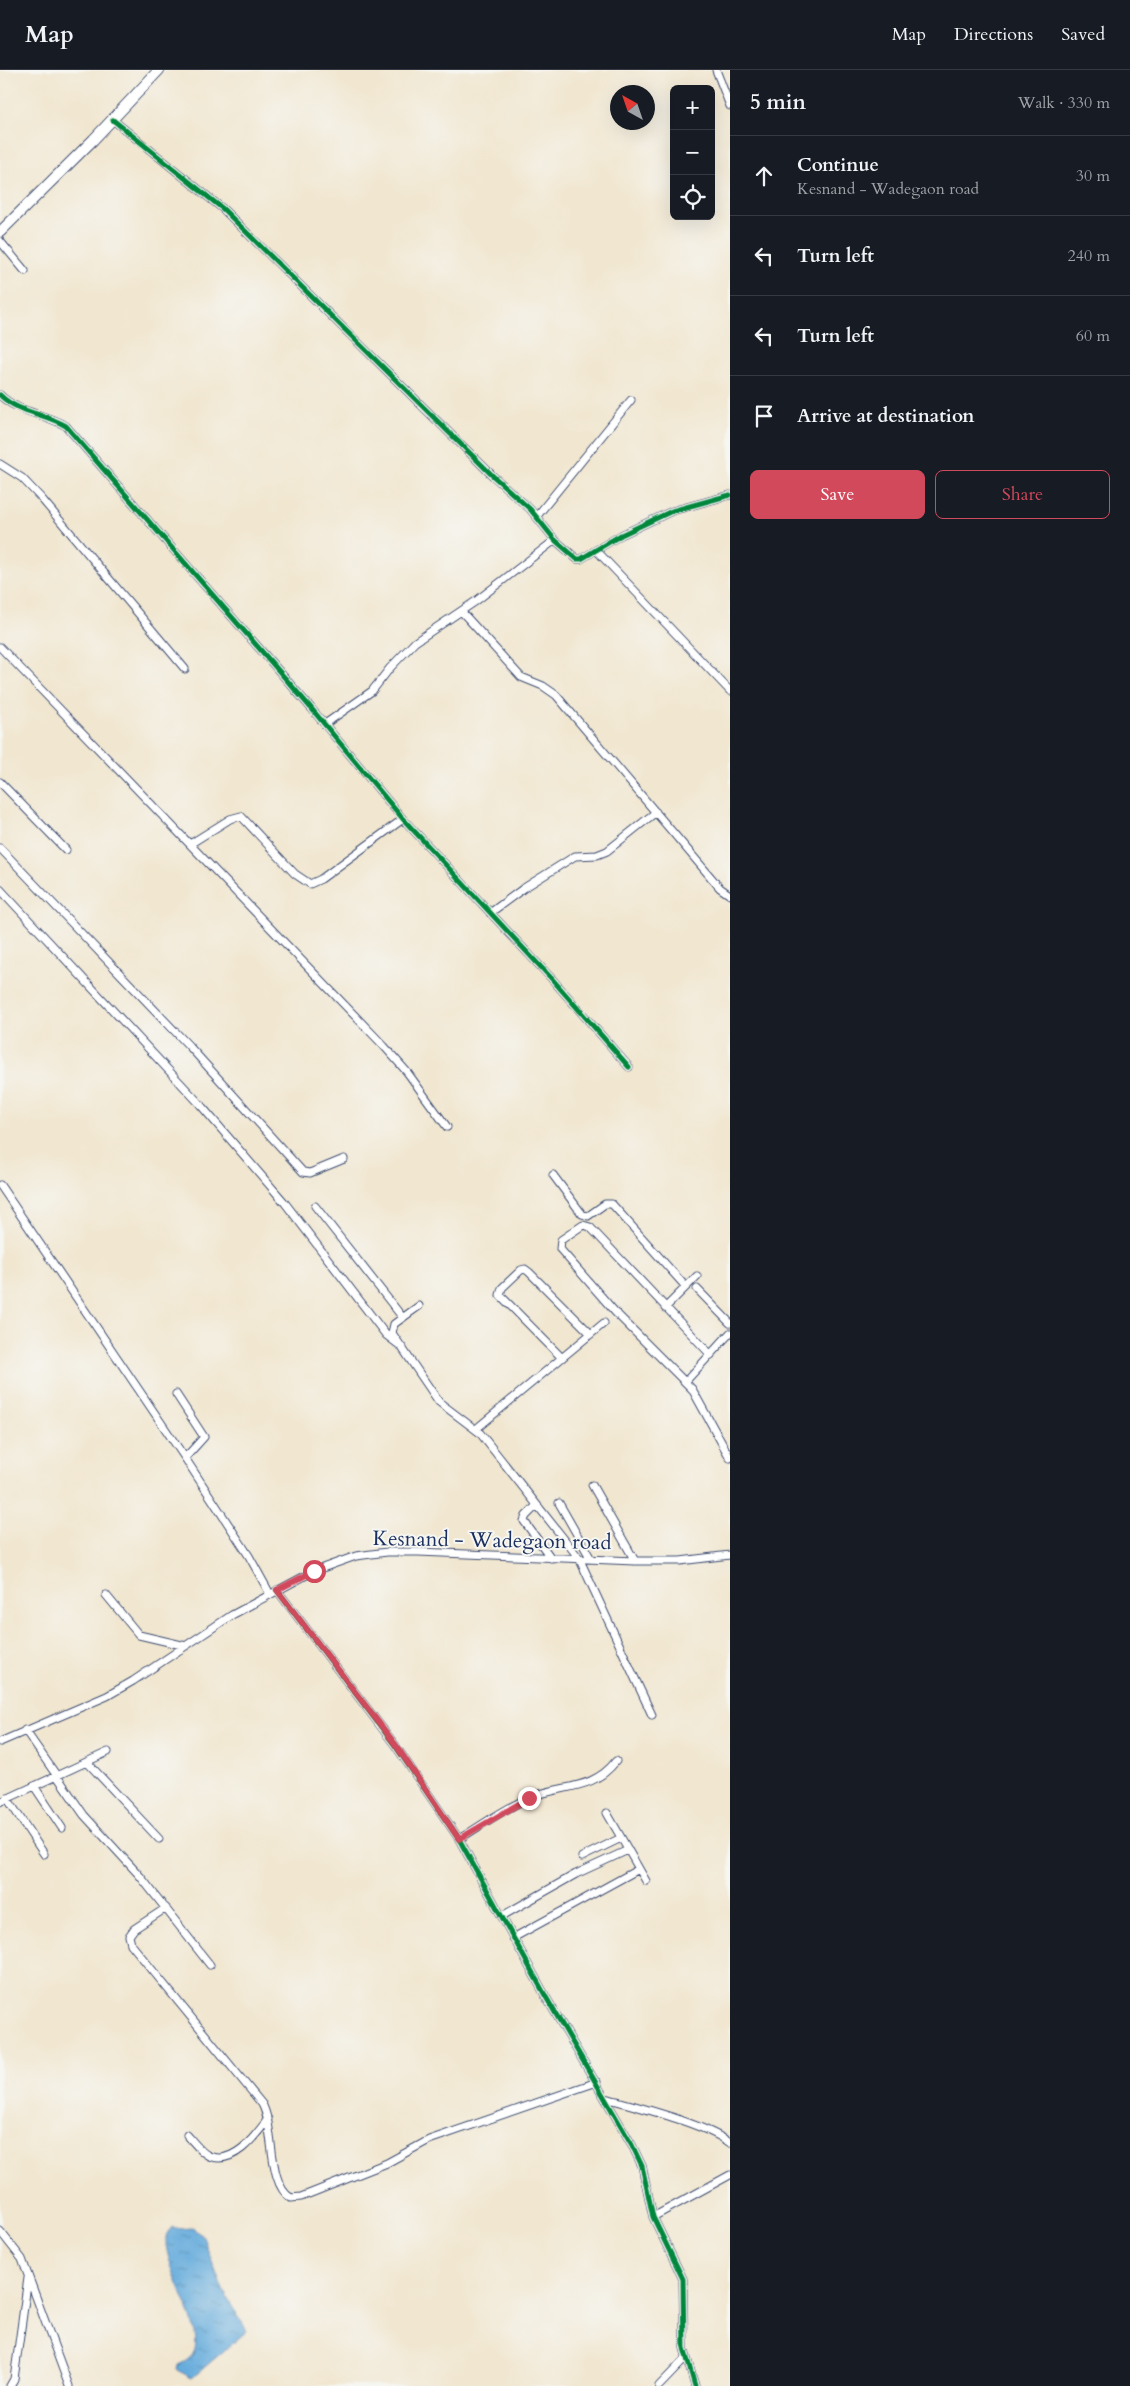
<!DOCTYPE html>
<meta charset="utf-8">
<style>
:root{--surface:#171b24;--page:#20242c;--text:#f1f3f6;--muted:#9ea1a6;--line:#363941;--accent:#d1495b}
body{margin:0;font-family:Cardo,serif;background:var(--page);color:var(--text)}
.controls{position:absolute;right:15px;top:15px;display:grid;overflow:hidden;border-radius:8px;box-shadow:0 5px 20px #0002}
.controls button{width:45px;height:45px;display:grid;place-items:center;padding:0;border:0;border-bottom:1px solid var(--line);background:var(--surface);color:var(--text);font:25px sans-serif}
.compass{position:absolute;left:610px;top:15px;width:45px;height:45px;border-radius:50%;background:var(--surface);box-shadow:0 5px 20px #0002;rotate:320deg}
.stop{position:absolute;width:15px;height:15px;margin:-11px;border:4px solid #d1495b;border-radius:50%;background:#fff}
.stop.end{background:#d1495b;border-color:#fff;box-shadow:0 1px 5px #0008}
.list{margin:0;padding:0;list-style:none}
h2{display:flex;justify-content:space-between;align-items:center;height:65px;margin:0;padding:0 20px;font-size:21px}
h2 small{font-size:16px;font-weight:400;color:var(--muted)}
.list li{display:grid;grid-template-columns:32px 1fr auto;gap:15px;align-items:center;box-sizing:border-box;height:80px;padding:0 20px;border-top:1px solid var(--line)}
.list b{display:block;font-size:19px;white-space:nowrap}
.list p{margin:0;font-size:16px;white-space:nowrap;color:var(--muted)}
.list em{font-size:16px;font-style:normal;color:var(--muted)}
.actions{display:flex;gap:10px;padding:15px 20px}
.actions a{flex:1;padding:11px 0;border:1px solid var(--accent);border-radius:8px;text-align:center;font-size:18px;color:var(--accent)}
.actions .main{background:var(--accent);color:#fff}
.icon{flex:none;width:28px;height:28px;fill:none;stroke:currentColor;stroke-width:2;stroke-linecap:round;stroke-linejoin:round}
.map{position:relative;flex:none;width:730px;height:2316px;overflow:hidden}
header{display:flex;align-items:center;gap:30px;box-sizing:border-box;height:70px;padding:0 25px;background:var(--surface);border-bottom:1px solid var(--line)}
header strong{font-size:24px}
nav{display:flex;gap:28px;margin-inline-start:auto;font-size:18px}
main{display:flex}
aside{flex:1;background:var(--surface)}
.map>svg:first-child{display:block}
.water{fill:url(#water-ripples);stroke:#406e9d}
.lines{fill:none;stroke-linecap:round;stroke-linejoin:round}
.street-casing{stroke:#3b4a6f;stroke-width:9}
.secondary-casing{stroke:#3b4a6f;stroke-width:12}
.street{stroke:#fff;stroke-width:7}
.secondary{stroke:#fff;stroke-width:10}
.cycleway-casing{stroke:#f6f6f2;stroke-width:8}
.cycleway{stroke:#00873e;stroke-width:5}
.route{stroke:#d1495b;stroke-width:6}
.labels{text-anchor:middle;stroke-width:4;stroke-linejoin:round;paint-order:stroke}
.street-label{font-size:21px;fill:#1b2f5e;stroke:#f6f6f2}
</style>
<header>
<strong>Map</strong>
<nav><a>Map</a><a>Directions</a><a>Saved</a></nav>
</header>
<main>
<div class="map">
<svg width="730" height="2316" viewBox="0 0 730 2316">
<defs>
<pattern id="water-ripples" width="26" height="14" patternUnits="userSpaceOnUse" patternTransform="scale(1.25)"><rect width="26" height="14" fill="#66acdc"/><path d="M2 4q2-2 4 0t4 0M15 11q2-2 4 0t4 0" fill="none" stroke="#538cb6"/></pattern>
</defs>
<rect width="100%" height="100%" fill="#f6f6f2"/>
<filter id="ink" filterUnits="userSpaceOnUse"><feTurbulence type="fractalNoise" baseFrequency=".02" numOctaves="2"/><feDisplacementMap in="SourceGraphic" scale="10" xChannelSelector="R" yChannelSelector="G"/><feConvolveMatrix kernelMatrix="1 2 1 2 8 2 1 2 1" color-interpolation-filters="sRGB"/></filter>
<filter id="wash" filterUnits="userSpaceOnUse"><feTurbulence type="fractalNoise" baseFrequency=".0096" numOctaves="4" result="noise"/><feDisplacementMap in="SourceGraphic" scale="20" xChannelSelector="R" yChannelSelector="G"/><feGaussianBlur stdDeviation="1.12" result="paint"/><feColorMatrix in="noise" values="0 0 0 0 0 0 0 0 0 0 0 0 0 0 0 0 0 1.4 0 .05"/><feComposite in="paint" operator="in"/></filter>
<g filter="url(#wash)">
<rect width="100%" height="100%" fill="#f1e6cf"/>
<path class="water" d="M 172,2157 L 175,2159 L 193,2158 L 203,2167 L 223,2220 L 247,2261 L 192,2308 L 177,2300 L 178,2295 C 183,2293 190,2289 193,2284 C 207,2262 165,2200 166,2170 C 166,2166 170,2161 172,2157 Z"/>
</g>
<g filter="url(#ink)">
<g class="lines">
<g class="street-casing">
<path id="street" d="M 716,0 L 730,36
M 113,50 L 223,139 L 493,406 L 530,439 L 555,470 L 577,489 L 581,489 L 621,465 L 672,441 L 730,425
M 0,171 L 25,201
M 0,325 C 18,343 44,343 66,356 L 311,638 L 403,749 L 552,909 L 629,997
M 0,394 L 22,408 L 41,428 L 185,599
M 537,446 L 631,330
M 597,481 L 730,621
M 461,541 L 521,607 L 543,616 L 556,625 L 720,818 L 730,825
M 0,577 L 384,976 L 407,1002 L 447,1057
M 325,654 L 372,621 L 390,598 L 415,572 L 476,531 L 555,470
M 0,712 L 66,780
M 190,774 L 230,749 L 241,746 L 295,804 L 310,814 L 321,809 L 403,749
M 0,778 L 189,976 L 303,1102 L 310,1103 L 344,1089
M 0,819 L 198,1032 L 285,1133 L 386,1265 L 403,1278
M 490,843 L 524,818 L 575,786 L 597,785 L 607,781 L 656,742
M 553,1105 L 582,1144 L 588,1146 L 605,1134 L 612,1134 L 686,1217
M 0,1115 L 185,1388 L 249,1486 L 270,1524
M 315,1136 L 403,1248
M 697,1219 L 730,1253
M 419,1236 L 394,1254 L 392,1263 L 439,1332 L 480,1363 L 579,1488 L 652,1645
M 665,1238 L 697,1206
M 711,1285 L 590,1157 L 583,1155 L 561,1170 L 560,1179 L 615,1242 L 692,1319 L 730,1388
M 562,1288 L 500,1225 L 502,1218 L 521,1200 L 525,1199 L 529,1202 L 591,1264
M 686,1311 L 730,1263
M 176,1324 L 204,1367 L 185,1388
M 476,1359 L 604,1253
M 592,1415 L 635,1491
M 559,1433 L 591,1489
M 537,1435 L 526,1446 L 524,1451 L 551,1488
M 277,1520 L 395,1675 L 459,1769 L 546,1927 L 632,2075 L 642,2096 L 653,2147 L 683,2209 L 684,2278 L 695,2316
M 106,1525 L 139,1565 L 186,1576
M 25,1660 L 84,1745 L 140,1806 L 210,1895
M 0,1672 L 107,1626 L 133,1611 L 232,1545 L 314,1501 L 356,1486 L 387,1482 L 418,1482 L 635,1491 L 680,1491 L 730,1485
M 87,1692 L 159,1769
M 34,1716 L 62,1758
M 7,1728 L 44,1784
M 0,1732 L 108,1682
M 607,1743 L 646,1811
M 459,1769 C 482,1755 505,1738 529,1728 C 561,1714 592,1722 616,1691
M 582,1787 L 621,1768
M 166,1838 L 134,1859 L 129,1866 L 131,1874 L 262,2034 C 275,2057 267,2114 291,2128 L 301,2127 L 387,2093 L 429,2070 L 597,2012
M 502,1846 L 576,1804 L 628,1780
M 513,1868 L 639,1799
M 606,2028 C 638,2037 705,2054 730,2073
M 187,2065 C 193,2071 201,2083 209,2086 C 234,2096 256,2065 268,2049
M 653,2147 L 730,2105
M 0,2161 L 22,2189 L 69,2316
M 10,2316 L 14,2309 L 28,2208
M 659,2316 L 686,2288"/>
</g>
<g class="secondary-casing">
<path id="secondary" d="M 0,162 L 93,70 L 159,0"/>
</g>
<use href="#street" class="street"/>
<use href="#secondary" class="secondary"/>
<g class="cycleway-casing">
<path id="cycleway" d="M 113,50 L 223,139 L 493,406 L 530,439 L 555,470 L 577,489 L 581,489 L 621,465 L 672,441 L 730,425
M 0,325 C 18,343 44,343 66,356 L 311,638 L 403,749 L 552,909 L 629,997
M 277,1520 L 395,1675 L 459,1769 L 546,1927 L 632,2075 L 642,2096 L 653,2147 L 683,2209 L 684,2278 L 695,2316"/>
</g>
<use href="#cycleway" class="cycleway"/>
</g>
</g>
<g class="lines" filter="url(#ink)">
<path class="route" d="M 314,1501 L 277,1520 L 395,1674 L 459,1769 L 529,1728"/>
</g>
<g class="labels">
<g class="street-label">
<text transform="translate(492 1470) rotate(1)" y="7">Kesnand - Wadegaon road</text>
</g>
</g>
</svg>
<div class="controls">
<button>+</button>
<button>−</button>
<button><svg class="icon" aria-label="locate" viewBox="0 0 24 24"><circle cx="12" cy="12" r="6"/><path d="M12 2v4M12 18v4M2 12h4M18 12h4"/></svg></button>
</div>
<svg class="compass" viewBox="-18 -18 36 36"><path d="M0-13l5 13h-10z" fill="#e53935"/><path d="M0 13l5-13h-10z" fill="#9ea1a6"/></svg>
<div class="stop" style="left:314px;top:1501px"></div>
<div class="stop end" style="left:529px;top:1728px"></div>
</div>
<aside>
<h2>5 min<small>Walk · 330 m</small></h2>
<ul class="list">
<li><svg class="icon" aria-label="ahead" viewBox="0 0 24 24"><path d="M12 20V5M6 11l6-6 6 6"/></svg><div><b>Continue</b><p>Kesnand - Wadegaon road</p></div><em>30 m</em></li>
<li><svg class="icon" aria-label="left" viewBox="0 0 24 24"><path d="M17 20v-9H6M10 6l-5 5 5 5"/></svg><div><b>Turn left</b></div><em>240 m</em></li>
<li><svg class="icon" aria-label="left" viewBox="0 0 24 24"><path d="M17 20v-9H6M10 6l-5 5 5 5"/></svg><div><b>Turn left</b></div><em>60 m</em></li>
<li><svg class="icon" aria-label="arrive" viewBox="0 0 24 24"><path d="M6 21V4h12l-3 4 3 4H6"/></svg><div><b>Arrive at destination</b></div></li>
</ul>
<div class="actions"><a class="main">Save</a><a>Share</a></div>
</aside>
</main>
